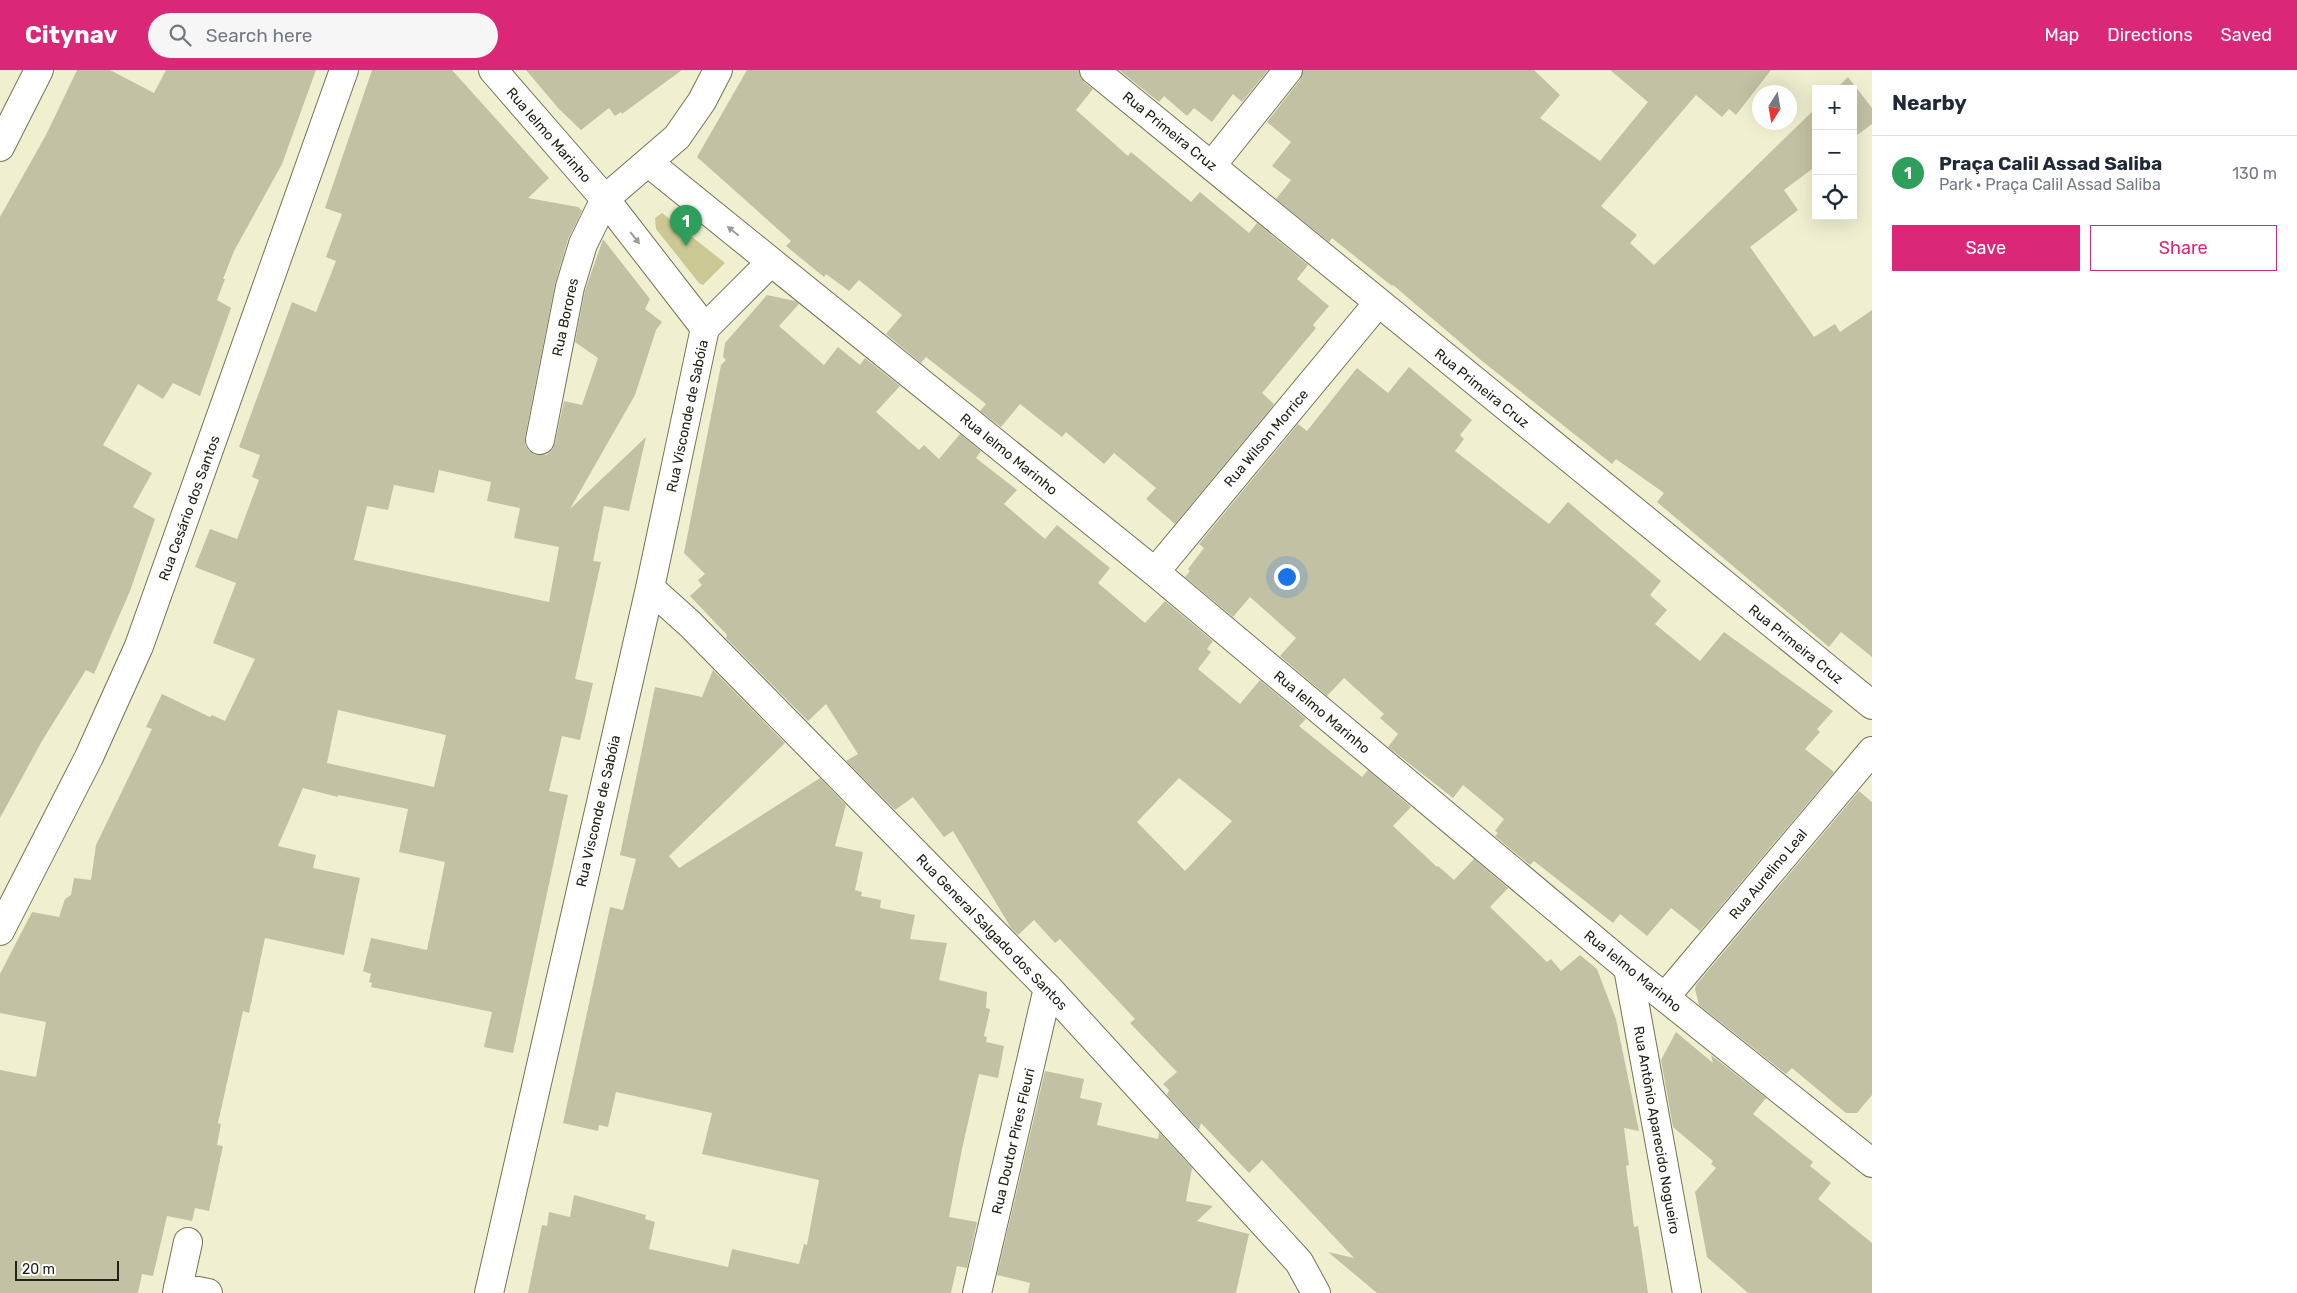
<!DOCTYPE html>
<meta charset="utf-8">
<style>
:root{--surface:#fff;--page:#f6f6f7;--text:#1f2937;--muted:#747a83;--line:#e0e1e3;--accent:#db2777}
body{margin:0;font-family:Rubik,sans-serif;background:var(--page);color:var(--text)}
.controls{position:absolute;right:15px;top:15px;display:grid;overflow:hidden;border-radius:0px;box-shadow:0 5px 20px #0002}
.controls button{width:45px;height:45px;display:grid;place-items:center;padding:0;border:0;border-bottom:1px solid var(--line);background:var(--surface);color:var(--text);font:25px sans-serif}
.compass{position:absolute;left:1752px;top:15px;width:45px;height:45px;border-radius:50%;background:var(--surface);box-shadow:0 5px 20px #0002;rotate:191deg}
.scale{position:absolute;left:15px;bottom:12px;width:104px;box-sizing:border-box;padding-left:5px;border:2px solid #242318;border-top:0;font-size:14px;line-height:18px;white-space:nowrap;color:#242318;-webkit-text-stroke:4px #fff;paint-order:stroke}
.you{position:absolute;left:1286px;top:506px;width:18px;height:18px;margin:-12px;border:4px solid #fff;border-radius:50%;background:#1a73e8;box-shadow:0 0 0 8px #1a73e833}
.badge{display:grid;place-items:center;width:32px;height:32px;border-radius:50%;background:var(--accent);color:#fff;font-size:16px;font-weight:700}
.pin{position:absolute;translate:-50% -41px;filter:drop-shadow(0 1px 2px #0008)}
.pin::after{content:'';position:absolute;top:26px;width:18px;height:15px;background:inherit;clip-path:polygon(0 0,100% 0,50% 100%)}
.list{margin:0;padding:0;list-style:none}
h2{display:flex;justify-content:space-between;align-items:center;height:65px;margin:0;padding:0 20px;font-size:21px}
h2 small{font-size:16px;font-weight:400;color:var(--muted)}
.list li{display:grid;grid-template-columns:32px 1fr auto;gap:15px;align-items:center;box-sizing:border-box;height:75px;padding:0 20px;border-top:1px solid var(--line)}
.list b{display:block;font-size:19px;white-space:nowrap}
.list p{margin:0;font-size:16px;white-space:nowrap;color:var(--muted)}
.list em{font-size:16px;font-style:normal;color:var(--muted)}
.actions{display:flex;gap:10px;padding:15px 20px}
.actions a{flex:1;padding:11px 0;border:1px solid var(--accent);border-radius:0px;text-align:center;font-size:18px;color:var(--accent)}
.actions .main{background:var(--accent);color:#fff}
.icon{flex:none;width:28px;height:28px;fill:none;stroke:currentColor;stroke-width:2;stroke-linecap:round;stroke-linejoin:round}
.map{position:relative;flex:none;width:1872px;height:1223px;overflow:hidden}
header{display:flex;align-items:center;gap:30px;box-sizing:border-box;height:70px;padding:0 25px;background:var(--accent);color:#fff}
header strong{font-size:24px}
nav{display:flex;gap:28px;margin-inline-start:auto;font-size:18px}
.search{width:350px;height:45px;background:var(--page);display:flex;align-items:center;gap:12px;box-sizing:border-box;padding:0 18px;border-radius:28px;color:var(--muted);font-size:19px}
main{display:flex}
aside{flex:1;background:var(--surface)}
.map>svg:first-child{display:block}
.green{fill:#cbc893}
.building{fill:#c3c1a4;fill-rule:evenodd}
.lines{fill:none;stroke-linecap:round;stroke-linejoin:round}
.minor-casing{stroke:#747358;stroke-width:30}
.minor{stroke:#fff;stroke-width:28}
.oneway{fill:#9c9c97}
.labels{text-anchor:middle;stroke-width:4.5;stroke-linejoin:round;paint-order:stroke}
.street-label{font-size:14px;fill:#242318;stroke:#fff}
</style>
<header>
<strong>Citynav</strong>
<div class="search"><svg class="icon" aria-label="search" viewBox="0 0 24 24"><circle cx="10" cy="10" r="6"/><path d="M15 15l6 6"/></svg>Search here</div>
<nav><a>Map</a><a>Directions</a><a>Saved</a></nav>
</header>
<main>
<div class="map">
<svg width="1872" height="1223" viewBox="0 0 1872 1223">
<rect width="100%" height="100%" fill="#f0efd0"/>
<path class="green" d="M 662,143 L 725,193 L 703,215 L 699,213 L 656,159 L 655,148 Z"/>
<path class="building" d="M 77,0 L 110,0 L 154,23 L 166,0 L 316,0 L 282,94 L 234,181 L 223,209 L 225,209 L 217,230 L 231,238 L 200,326 L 173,313 L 163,329 L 138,314 L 103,375 L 152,403 L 133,437 L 155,449 L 130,521 L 94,604 L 86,600 L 42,671 L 0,748 L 0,147 L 47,63 Z
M 372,0 L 452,0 L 549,108 L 528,128 L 578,137 L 582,141 L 568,169 L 555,214 L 525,367 L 525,375 L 529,381 L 537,385 L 546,385 L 552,380 L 555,373 L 564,331 L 582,335 L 598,288 L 575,272 L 585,221 L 603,169 L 650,229 L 645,239 L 662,252 L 656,260 L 635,325 L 570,439 L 646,367 L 629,441 L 604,436 L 593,491 L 601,492 L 575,609 L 593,613 L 580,670 L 562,666 L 549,721 L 568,725 L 513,983 L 484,977 L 492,942 L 371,917 L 372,913 L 369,912 L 371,904 L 363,901 L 371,868 L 427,880 L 445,792 L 399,782 L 408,739 L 338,725 L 338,727 L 303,718 L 278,776 L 316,785 L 313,798 L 360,808 L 344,885 L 265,868 L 249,943 L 243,941 L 218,1053 L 221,1054 L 217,1075 L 223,1076 L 209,1141 L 195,1138 L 192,1151 L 167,1146 L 153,1206 L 142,1204 L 138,1223 L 0,1223 L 0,1000 L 36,1007 L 46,952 L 0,943 L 0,904 L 32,842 L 59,847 L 65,829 L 71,825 L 74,808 L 91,810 L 96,775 L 152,659 L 146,657 L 162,624 L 210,647 L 212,645 L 225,651 L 255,589 L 213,573 L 236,513 L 195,497 L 210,459 L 237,469 L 259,410 L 252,407 L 260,385 L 239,377 L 292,232 L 316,242 L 336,191 L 326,187 L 342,144 L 325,138 ZM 439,400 L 491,412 L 487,431 L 520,438 L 514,468 L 559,477 L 549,532 L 354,490 L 367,436 L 388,440 L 394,415 L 434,423 ZM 338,640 L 446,665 L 434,717 L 327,693 Z
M 526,0 L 682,0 L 622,44 L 621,42 L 615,46 L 609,38 L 581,60 L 559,39 Z
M 747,0 L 1079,0 L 1084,12 L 1093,19 L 1076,40 L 1128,86 L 1131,82 L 1191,132 L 1200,122 L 1249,163 L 1257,153 L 1308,195 L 1297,209 L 1329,236 L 1313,255 L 1316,258 L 1262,323 L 1274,334 L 1175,454 L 1146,429 L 1156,418 L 1114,383 L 1104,394 L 1066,362 L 1062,367 L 1020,334 L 1001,357 L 980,341 L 986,334 L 926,287 L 921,293 L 886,264 L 902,245 L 859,210 L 849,221 L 826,204 L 824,207 L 786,176 L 791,171 L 697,87 Z
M 1119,0 L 1268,0 L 1242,32 L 1233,24 L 1212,52 L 1194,38 L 1187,46 L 1164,26 L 1159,32 Z
M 1303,0 L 1534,0 L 1560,25 L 1540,48 L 1600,91 L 1648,32 L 1610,0 L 1771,0 L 1736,45 L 1729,39 L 1722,47 L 1696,25 L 1601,136 L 1637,165 L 1630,173 L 1654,195 L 1816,38 L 1816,96 L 1784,120 L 1798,140 L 1750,177 L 1814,267 L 1835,254 L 1840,262 L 1872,240 L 1872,587 L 1841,562 L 1829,577 L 1657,432 L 1664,423 L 1616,389 L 1612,394 L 1482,291 L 1393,215 L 1392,216 L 1332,168 L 1329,172 L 1276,129 L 1291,110 L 1272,96 L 1291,72 L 1267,52 L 1300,10 Z
M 1848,7 L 1872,38 L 1872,54 L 1853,68 L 1853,19 L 1836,19 Z
M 767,225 L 795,231 L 799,234 L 779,256 L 824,295 L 838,277 L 860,295 L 865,288 L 900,316 L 876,342 L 919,380 L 924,375 L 939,389 L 960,364 L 981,381 L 976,388 L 1017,420 L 1004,434 L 1045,469 L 1057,455 L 1110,498 L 1098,513 L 1145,553 L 1165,531 L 1213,571 L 1207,579 L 1211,582 L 1198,599 L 1240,634 L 1260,610 L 1306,649 L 1299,656 L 1362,707 L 1368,700 L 1411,737 L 1393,756 L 1437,797 L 1438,796 L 1454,810 L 1474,789 L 1508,818 L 1490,837 L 1547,892 L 1551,889 L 1561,901 L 1580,885 L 1597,899 L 1616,949 L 1639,1061 L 1624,1058 L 1629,1095 L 1626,1096 L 1634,1157 L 1638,1156 L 1648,1223 L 1377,1223 L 1328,1182 L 1354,1188 L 1262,1090 L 1249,1103 L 1201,1053 L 1199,1060 L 1167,1025 L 1169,1020 L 1163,1014 L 1177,1002 L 1130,953 L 1135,949 L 1060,869 L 1055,873 L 1034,850 L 1018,865 L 1011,858 L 953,761 L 944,767 L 913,727 L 895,740 L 846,691 L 858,684 L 826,634 L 808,651 L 726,568 L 727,565 L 690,526 L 702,515 L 698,510 L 705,504 L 684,483 L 721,295 L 726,290 L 723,287 L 725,273 ZM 1179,708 L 1232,751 L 1185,801 L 1137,752 Z
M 1409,297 L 1472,350 L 1460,365 L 1464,369 L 1455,381 L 1549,454 L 1568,432 L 1661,511 L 1650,525 L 1667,540 L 1655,554 L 1700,591 L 1724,562 L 1833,641 L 1817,659 L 1820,662 L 1805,679 L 1834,702 L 1700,861 L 1671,838 L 1647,866 L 1620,844 L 1613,853 L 1534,791 L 1530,795 L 1495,766 L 1498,763 L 1495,761 L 1504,749 L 1463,715 L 1453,728 L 1388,677 L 1398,664 L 1380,648 L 1384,644 L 1344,608 L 1327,626 L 1280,586 L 1296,568 L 1250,527 L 1233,547 L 1185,507 L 1190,501 L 1188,499 L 1204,478 L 1199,474 L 1298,354 L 1307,361 L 1357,298 L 1388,323 Z
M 713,600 L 785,673 L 669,786 L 679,798 L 820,708 L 846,735 L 835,776 L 863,782 L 855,820 L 862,822 L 861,826 L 881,830 L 880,838 L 915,845 L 910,869 L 947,873 L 939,910 L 987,922 L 986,938 L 990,939 L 984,966 L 987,967 L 986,972 L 1004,976 L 998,1008 L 979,1004 L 962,1079 L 949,1147 L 977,1152 L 967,1198 L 957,1196 L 951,1223 L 528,1223 L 542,1155 L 547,1156 L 549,1142 L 570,1147 L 574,1125 L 646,1145 L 645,1149 L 655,1152 L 649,1179 L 728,1197 L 732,1179 L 799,1194 L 804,1174 L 807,1175 L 819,1110 L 702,1084 L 712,1043 L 616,1022 L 608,1057 L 599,1055 L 598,1061 L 563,1053 L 610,837 L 623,840 L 636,789 L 620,785 L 655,617 L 702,627 Z
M 1859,721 L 1872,732 L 1872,1025 L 1857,1043 L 1846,1043 L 1792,998 L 1786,1004 L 1699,935 L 1695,919 L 1696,915 Z
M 1676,962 L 1713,993 L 1711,985 L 1766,1028 L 1753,1044 L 1813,1092 L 1810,1096 L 1831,1113 L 1818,1129 L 1872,1173 L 1872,1223 L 1748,1223 L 1707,1187 L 1695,1122 L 1716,1098 L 1711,1094 L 1713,1091 L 1673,1057 L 1661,990 Z
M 1045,1001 L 1084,1009 L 1080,1028 L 1102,1033 L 1097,1055 L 1158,1069 L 1159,1062 L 1192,1098 L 1186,1131 L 1213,1136 L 1197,1151 L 1249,1164 L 1236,1223 L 1028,1223 L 1030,1213 L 997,1205 Z"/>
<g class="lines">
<g class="minor-casing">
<path id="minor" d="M 493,0 L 605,129 L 705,258
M 1094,0 L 1872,635
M 0,77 L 39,0
M 649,93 L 1155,502 L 1628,898 L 1872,1093
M 1212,95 L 1288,0
M 705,258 L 771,192
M 540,370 L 570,217 L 583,174 L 605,129 L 677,67 L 702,31 L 718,0
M 1155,502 L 1378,233
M 650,518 L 690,554 L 1048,918 L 1299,1192 L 1316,1223
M 0,861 L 89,687 L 139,576 L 344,0
M 1628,898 L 1687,1223
M 1665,927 L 1872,681
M 178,1217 L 208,1223
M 177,1223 L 188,1172
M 489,1223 L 650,518 L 705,258
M 977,1223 L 1048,918"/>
</g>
<use href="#minor" class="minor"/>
</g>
<defs><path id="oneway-solid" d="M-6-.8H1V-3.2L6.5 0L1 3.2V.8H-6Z" transform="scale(1.25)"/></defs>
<g class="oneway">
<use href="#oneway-solid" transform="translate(733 161) rotate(-141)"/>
<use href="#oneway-solid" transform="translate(635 168) rotate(52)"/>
</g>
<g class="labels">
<g class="street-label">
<text transform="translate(1170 61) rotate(39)" y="5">Rua Primeira Cruz</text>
<text transform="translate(549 65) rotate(49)" y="5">Rua Ielmo Marinho</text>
<text transform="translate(565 247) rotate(-78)" y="5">Rua Borores</text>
<text transform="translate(1482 318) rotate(39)" y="5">Rua Primeira Cruz</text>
<text transform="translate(687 346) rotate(-78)" y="5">Rua Visconde de Sabóia</text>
<text transform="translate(1266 368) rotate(-50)" y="5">Rua Wilson Morrice</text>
<text transform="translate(1009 384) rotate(39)" y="5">Rua Ielmo Marinho</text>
<text transform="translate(189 438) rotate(-70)" y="5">Rua Cesário dos Santos</text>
<text transform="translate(1796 574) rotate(39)" y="5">Rua Primeira Cruz</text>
<text transform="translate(1322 642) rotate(40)" y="5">Rua Ielmo Marinho</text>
<text transform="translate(598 741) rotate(-77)" y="5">Rua Visconde de Sabóia</text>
<text transform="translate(1768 804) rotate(-50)" y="5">Rua Aurelino Leal</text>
<text transform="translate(992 862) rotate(46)" y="5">Rua General Salgado dos Santos</text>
<text transform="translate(1633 901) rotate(39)" y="5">Rua Ielmo Marinho</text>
<text transform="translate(1657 1060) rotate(80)" y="5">Rua Antônio Aparecido Nogueiro</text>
<text transform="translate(1013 1071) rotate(-77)" y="5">Rua Doutor Pires Fleuri</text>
</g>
</g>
</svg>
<div class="controls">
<button>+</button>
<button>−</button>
<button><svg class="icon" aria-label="locate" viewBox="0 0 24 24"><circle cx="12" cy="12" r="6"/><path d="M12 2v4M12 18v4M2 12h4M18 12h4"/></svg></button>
</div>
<svg class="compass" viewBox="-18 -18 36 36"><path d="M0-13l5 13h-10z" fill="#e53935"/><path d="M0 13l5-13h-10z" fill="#747a83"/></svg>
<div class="scale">20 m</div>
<div class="you"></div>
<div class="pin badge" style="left:686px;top:176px;background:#2e9e5b">1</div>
</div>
<aside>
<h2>Nearby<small></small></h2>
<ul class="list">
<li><span class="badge" style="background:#2e9e5b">1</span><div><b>Praça Calil Assad Saliba</b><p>Park · Praça Calil Assad Saliba</p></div><em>130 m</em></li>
</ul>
<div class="actions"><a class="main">Save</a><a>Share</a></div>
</aside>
</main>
